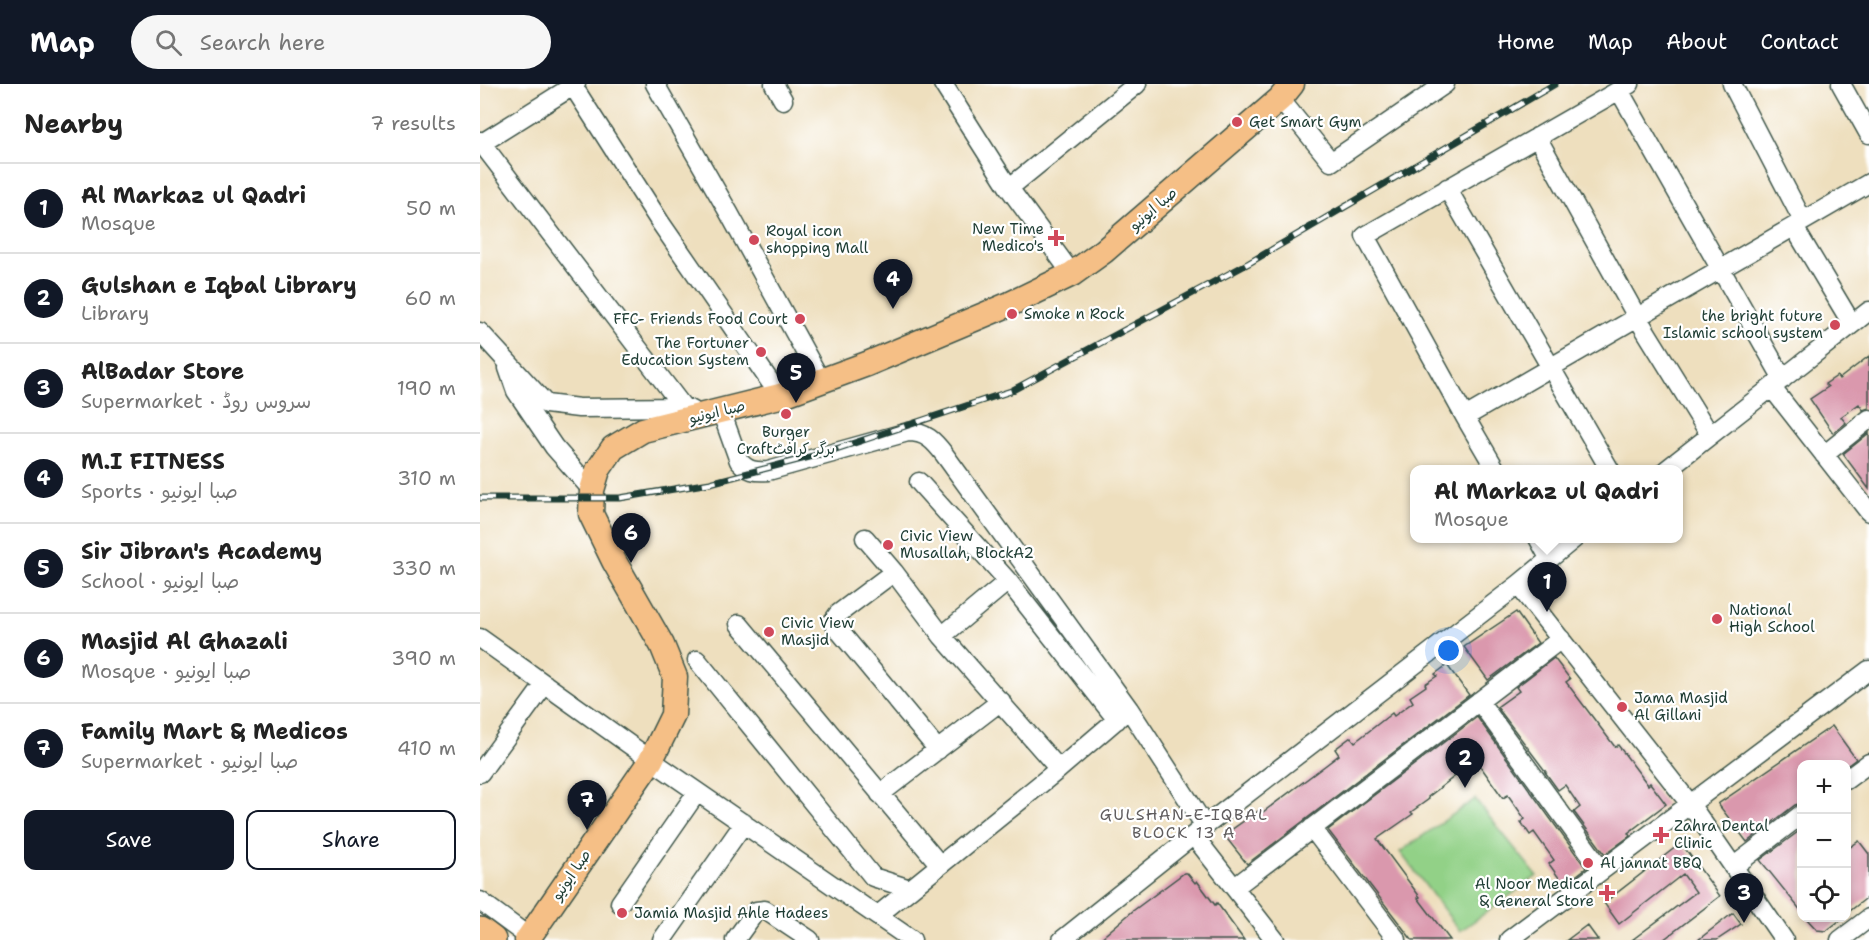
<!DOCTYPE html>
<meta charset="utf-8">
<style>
:root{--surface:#fff;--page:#f6f6f6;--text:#222;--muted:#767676;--line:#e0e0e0;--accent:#111827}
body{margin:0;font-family:"Shantell Sans","Playpen Sans Arabic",sans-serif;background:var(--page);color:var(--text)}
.controls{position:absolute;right:18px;bottom:18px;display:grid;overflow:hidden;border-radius:12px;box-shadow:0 3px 9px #0003}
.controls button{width:54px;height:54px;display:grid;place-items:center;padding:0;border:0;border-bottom:2px solid var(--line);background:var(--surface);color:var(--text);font:30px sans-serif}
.you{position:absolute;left:969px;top:567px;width:21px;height:21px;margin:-15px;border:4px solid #fff;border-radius:50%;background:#1a73e8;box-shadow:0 0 0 9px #1a73e833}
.badge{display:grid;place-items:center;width:39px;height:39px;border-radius:50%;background:var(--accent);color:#fff;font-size:20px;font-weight:700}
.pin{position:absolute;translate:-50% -50px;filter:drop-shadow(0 2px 3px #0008)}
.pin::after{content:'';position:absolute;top:32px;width:21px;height:18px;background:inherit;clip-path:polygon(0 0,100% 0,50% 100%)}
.popup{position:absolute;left:930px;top:381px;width:273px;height:78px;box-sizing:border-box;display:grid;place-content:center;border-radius:12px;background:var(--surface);filter:drop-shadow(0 2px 4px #0005);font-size:20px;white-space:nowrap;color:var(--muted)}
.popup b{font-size:22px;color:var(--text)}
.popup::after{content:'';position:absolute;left:50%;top:100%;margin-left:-12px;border:12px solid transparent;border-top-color:var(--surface)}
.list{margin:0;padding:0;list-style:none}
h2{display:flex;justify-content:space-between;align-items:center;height:78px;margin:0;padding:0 24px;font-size:26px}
h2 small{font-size:20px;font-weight:400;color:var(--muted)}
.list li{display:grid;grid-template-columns:39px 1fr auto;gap:18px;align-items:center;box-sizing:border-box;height:90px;padding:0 24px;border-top:2px solid var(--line)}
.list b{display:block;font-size:22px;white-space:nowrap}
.list p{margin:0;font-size:20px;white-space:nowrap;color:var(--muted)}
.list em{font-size:20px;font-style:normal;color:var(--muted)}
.actions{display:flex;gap:12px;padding:18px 24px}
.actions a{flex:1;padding:14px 0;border:2px solid var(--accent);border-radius:12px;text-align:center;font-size:21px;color:var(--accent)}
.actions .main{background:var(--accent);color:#fff}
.icon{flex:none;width:33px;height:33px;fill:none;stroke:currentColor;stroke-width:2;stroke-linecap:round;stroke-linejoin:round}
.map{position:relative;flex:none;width:1389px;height:856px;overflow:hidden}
header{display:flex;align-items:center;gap:36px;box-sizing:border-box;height:84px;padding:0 30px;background:var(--accent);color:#fff}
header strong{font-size:28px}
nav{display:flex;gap:33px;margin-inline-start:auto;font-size:21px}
.search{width:420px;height:54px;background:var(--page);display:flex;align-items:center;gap:15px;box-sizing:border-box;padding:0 21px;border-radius:33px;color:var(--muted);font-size:22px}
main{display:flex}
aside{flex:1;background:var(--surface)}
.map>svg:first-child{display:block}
.green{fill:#92d187;stroke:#58875e;stroke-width:1.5}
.building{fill:#da98ad}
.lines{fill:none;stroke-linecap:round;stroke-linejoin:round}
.minor-casing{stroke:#3e5549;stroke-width:21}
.major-casing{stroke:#3e5549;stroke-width:27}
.highway-casing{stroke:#3e5549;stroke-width:30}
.minor{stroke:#fff;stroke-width:18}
.major{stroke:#f5bf86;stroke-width:24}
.highway{stroke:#f5bf86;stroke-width:27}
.rail-casing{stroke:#1f3d34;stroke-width:7}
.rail{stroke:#fff;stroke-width:4.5;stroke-dasharray:14;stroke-linecap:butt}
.poi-dot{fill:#d1495b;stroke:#fff;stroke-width:2}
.labels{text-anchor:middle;stroke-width:4.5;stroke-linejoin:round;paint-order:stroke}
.poi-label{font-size:15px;fill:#1f3d34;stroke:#fff;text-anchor:start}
.street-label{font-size:15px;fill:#1f3d34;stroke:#fff}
.neighbourhood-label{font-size:16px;letter-spacing:1.5px;fill:#605d5e;stroke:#fff}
</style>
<header>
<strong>Map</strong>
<div class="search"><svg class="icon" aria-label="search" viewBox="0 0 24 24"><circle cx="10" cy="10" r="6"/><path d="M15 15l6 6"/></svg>Search here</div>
<nav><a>Home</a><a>Map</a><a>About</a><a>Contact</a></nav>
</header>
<main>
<aside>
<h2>Nearby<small>7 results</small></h2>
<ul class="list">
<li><span class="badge">1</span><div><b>Al Markaz ul Qadri</b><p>Mosque</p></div><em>50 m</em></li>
<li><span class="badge">2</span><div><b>Gulshan e Iqbal Library</b><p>Library</p></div><em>60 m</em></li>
<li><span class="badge">3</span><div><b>AlBadar Store</b><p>Supermarket · سروس روڈ</p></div><em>190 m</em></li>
<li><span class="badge">4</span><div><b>M.I FITNESS</b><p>Sports · صبا ایونیو</p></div><em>310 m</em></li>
<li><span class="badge">5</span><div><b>Sir Jibran's Academy</b><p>School · صبا ایونیو</p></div><em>330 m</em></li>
<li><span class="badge">6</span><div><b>Masjid Al Ghazali</b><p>Mosque · صبا ایونیو</p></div><em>390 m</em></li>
<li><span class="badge">7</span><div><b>Family Mart &amp; Medicos</b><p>Supermarket · صبا ایونیو</p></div><em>410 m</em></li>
</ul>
<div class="actions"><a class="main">Save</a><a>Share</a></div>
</aside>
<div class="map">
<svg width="1389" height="856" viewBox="0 0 1389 856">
<rect width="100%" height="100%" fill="#fff"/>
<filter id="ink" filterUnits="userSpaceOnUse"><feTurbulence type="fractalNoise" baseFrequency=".0167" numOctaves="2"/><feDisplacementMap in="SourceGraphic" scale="12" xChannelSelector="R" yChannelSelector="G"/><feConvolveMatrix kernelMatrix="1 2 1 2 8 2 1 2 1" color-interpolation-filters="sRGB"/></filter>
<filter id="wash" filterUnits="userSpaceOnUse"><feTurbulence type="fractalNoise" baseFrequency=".008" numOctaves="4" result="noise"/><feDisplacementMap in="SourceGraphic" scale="24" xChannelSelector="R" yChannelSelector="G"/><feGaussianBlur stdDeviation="1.35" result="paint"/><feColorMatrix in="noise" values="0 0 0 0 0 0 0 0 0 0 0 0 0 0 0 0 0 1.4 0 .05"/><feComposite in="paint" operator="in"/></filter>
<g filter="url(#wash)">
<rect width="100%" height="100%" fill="#eedfbe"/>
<path class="green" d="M 995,715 L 1057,792 L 980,847 L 920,768 Z"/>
<g id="blocks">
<path class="building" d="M 1389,272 L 1389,324 L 1383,326 L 1379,320 L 1361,333 L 1366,339 L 1353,349 L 1330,315 L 1348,303 L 1345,300 L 1357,292 L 1359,295 Z
M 1389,349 L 1389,405 L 1363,370 Z
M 1036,528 L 1058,559 L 1008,596 L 984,563 Z
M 1074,574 L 1090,595 L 1086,598 L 1120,643 L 1135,663 L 1138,661 L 1168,701 L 1170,699 L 1186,720 L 1148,749 L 1150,752 L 1125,770 L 1094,728 L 1100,723 L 1085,701 L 1078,706 L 1065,688 L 1066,688 L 1017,623 L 1039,607 L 1036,603 Z
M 967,581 L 989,611 L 767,780 L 744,751 L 781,725 L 783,728 L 846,681 L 859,671 L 855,665 L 871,653 L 875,658 L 912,629 L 914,632 L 933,618 L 930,613 L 946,602 L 945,600 L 957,592 L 955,590 Z
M 997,633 L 1106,784 L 1084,801 L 1069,780 L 1074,776 L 1054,748 L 1050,751 L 1041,738 L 1045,735 L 1028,711 L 1023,714 L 996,676 L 948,713 L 949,715 L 931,728 L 933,730 L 897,755 L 940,813 L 938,814 L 970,856 L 932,856 L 848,746 Z
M 1352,642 L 1376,675 L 1368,681 L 1322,681 L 1322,719 L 1315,721 L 1267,758 L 1238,720 Z
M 1322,745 L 1322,828 L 1280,776 Z
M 1379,757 L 1389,770 L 1389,812 L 1366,830 L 1366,766 Z
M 1201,759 L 1240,812 L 1183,856 L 1152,856 L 1216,808 L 1203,790 L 1139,840 L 1124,819 Z
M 704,789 L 707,789 L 715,799 L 717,797 L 735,821 L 737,819 L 764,856 L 619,856 L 654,826 Z
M 1253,829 L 1261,840 L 1237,856 L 1218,856 Z
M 1326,834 L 1363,834 L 1346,847 L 1337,846 Z
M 1107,841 L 1118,856 L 1087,856 Z"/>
</g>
</g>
<g filter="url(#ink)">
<use href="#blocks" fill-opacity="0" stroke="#3e5549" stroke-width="1.5"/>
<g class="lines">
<g class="minor-casing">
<path id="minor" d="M 175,0 L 249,129 L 341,297
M 294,0 L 303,16
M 463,0 L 529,104 L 592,190
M 1252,0 L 1323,137
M 1361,0 L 1389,50
M 93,2 L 180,138 L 300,312
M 1139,6 L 1303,295
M 800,15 L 851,78 L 965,0
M 1057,53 L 1157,233 L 1230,351
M 0,57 L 203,323
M 2,59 L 96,0
M 529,104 L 657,0
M 967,104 L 1130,386
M 1314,143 L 1372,240
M 0,248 L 66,320 L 99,324 L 203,323 L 212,326
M 28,284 L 36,307 L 74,363 L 112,406
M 1292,304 L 1389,428
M 241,327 L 259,377 C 268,387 275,388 288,387 L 428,348 C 446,348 454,357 464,370 L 649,625 L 725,742
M 985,333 L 1389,99
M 1344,371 L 1389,335
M 1016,386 L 985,333 L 885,152 L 1150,0
M 1186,386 L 1389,227
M 439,398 L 528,497
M 385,454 L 414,488 L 462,552 L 579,685
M 1058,454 L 1069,474
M 414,488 L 358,530 L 353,537 L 356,543 L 458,666
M 1038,501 L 1210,720 L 1304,856
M 259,540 L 460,781
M 462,552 L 528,497 L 637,636
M 0,554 L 171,676 L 432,856
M 217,576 L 393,793 L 430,805
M 999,617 L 1122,786
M 0,689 L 65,600
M 1366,696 L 1389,679
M 400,710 L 521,617
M 832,744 L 917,856
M 714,752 L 795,856
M 1253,783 L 1322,730
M 755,803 L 1081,555
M 0,817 L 53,856
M 140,819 L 217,708
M 397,832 L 579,685 L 649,625
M 182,856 L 264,739
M 255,856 L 276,827 L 285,826 L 330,856
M 582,856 L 725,742 L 1038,501 L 1095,454
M 1029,856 L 1389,586
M 1360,856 L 1389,834"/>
</g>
<g class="major-casing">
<path id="major" d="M 47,856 L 171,676 L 193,631 L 195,593 L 182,561 L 134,477 L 111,430 L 112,406 L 118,386 L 133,364 L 163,346 L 300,312 L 387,280 L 530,220 L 592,190 L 624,167 L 800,15 L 812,0"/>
</g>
<g class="highway-casing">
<path id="highway" d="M 0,847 L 12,856"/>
</g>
<use href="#minor" class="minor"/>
<use href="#major" class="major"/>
<use href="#highway" class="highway"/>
<g class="rail-casing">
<path id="rail" d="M 0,414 L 140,414 L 230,399 L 341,370 L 531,307 L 769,179 L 1075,0"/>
</g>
<use href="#rail" class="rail"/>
</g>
</g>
<g class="poi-dot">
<circle cx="757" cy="38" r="6"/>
<path d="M573 145h6v6h6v6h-6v6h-6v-6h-6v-6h6z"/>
<circle cx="274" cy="156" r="6"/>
<circle cx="532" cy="230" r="6"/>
<circle cx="320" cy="235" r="6"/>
<circle cx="1355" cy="241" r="6"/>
<circle cx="281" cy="268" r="6"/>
<circle cx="306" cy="330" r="6"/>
<circle cx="408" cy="461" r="6"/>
<circle cx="1237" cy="535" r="6"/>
<circle cx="289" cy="548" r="6"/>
<circle cx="1142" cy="623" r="6"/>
<path d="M1178 742h6v6h6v6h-6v6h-6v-6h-6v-6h6z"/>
<circle cx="1108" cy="779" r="6"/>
<path d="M1124 800h6v6h6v6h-6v6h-6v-6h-6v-6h6z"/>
<circle cx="142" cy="829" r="6"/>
</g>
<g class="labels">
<g class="poi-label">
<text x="769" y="43">Get Smart Gym</text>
<text x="564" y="150" text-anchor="end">New Time<tspan x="564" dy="17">Medico's</tspan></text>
<text x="286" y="152">Royal icon<tspan x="286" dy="17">shopping Mall</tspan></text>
<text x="544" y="235">Smoke n Rock</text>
<text x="1343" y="237" text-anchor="end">the bright future<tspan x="1343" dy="17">Islamic school system</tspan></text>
<text x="308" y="240" text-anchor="end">FFC- Friends Food Court</text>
<text x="269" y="264" text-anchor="end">The Fortuner<tspan x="269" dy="17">Education System</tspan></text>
<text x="306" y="353" text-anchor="middle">Burger<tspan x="306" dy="17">Craftبرگر کرافٹ</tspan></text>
<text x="420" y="457">Civic View<tspan x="420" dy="17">Musallah, BlockA2</tspan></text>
<text x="1249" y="531">National<tspan x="1249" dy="17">High School</tspan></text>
<text x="301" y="544">Civic View<tspan x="301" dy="17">Masjid</tspan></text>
<text x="1154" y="619">Jama Masjid<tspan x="1154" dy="17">Al Gillani</tspan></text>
<text x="1194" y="747">Zahra Dental<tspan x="1194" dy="17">Clinic</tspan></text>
<text x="1120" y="784">Al jannat BBQ</text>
<text x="1114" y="805" text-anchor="end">Al Noor Medical<tspan x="1114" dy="17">&amp; General Store</tspan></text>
<text x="154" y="834">Jamia Masjid Ahle Hadees</text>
</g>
<g class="street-label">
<text transform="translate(673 125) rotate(-41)" y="5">صبا ایونیو</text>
<text transform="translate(237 328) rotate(-14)" y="5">صبا ایونیو</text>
<text transform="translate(91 791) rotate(-56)" y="5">صبا ایونیو</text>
</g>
<g class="neighbourhood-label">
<text x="704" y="736">GULSHAN-E-IQBAL<tspan x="704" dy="18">BLOCK 13 A</tspan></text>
</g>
</g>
</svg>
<div class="controls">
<button>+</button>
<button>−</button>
<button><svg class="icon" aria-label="locate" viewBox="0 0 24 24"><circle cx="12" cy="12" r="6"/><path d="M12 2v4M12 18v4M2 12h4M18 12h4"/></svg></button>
</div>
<div class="you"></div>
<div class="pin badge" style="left:1067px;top:528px">1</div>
<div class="popup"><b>Al Markaz ul Qadri</b>Mosque</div>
<div class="pin badge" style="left:985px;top:704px">2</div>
<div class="pin badge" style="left:1264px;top:839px">3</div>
<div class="pin badge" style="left:413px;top:225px">4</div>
<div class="pin badge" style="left:316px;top:319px">5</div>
<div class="pin badge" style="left:151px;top:479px">6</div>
<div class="pin badge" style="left:107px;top:746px">7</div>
</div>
</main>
